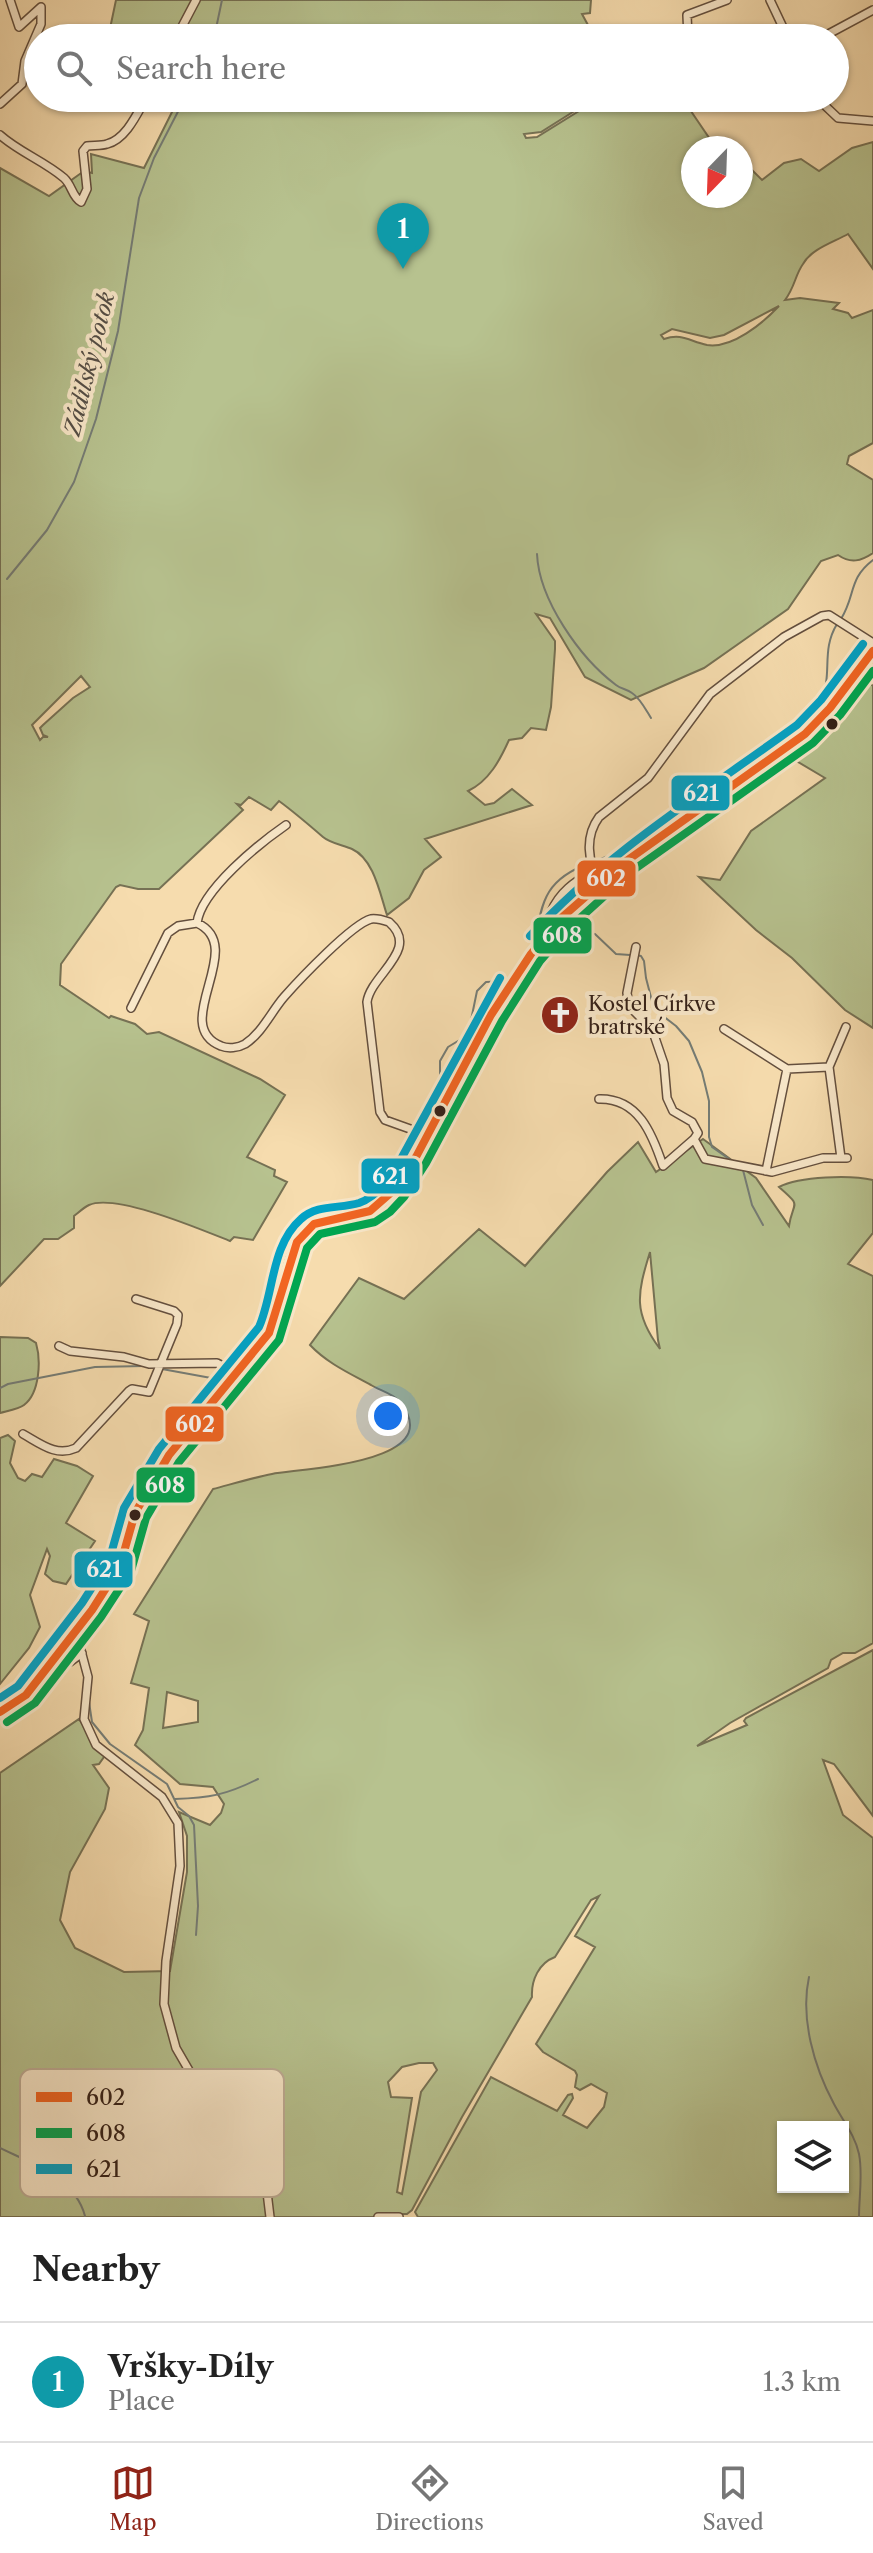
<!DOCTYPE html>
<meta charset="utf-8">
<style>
:root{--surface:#fff;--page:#f6f6f6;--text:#222;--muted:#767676;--line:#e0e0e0;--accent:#8f2418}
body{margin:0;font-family:"Libre Caslon Text",serif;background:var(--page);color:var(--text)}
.controls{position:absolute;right:24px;bottom:24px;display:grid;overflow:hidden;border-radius:0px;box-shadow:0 2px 6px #0004}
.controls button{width:72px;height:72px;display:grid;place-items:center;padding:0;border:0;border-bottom:2px solid var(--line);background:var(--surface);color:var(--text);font:40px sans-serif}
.compass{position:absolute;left:681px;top:136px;width:72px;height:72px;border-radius:50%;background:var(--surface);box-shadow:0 2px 6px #0004;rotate:203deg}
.you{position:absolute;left:388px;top:1416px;width:28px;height:28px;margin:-20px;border:6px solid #fff;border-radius:50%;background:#1a73e8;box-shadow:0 0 0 12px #1a73e833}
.badge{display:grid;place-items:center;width:52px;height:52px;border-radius:50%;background:var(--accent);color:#fff;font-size:26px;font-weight:700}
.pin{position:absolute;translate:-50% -66px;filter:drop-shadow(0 2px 4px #0008)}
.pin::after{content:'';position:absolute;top:42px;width:28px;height:24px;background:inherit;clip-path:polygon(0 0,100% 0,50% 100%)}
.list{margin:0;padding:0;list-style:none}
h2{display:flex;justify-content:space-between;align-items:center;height:104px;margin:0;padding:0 32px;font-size:34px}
h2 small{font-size:26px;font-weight:400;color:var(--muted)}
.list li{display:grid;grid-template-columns:52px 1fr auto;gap:24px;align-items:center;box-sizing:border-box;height:120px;padding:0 32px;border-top:2px solid var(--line)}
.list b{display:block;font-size:30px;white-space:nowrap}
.list p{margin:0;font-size:26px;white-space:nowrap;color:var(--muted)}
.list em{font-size:26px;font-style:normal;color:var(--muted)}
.icon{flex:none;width:44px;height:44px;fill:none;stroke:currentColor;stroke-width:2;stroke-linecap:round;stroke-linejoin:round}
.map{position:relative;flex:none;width:873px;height:2217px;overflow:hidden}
.search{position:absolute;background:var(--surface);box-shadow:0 2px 6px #0004;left:24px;right:24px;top:24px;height:88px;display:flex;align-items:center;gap:20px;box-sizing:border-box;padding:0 28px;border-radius:44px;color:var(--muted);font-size:30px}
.sheet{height:224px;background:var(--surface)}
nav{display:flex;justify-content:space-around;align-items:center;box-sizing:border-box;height:112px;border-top:2px solid var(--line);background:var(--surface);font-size:22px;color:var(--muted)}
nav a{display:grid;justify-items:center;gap:4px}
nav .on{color:var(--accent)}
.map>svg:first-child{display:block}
.green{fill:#b7c28f;stroke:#767154;stroke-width:2;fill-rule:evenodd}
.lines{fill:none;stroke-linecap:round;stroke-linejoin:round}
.stream{stroke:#757c75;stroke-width:2}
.minor-casing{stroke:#644f3e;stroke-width:10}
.minor{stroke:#f9e8ca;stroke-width:7}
.bus-1-casing{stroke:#f9e8ca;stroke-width:14}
.bus-2-casing{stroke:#f9e8ca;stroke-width:14}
.bus-3-casing{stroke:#f9e8ca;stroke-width:14}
.bus-1{stroke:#f26522;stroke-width:8}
.bus-2{stroke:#00a651;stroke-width:8}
.bus-3{stroke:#03a2c5;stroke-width:8}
.bus-dot{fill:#342018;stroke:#f9e8ca;stroke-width:3}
.labels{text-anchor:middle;stroke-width:8;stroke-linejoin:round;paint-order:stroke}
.poi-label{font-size:20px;fill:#342018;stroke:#f9e8ca;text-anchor:start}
.water-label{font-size:22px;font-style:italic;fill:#544e46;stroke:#f9e8ca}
.key{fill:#f9e8ca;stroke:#beac95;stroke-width:2}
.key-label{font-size:22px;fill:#342018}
.line-badge{stroke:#f9e8ca;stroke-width:3}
.badge-label{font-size:22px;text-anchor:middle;font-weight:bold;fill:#fff}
</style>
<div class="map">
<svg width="873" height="2217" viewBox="0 0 873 2217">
<rect width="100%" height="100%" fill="#f6dcae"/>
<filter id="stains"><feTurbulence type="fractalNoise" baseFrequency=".0025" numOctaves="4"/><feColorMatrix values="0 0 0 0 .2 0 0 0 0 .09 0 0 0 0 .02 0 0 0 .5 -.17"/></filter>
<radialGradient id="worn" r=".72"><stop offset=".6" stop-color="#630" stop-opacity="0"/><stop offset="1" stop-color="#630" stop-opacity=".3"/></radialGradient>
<path class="green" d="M 116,0 L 591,0 L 590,13 L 582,14 L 595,38 L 108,38 Z
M 179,98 L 595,98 L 541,132 L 524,134 L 526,138 L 537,137 L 600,98 L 682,98 L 716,148 L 693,148 L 693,196 L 741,196 L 741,163 L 747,165 L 762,180 L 784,163 L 801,159 L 819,171 L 852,148 L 873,142 L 873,269 L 848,234 C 834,242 811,249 803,264 C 795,275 795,287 785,300 L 800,298 L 839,303 L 833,309 L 848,313 L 852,318 L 873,310 L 873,443 L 849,456 L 847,464 L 873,480 L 873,553 C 861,561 851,564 838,555 L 821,561 L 788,609 L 704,668 L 631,700 L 585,677 L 550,618 L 536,614 L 555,641 L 555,649 L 551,707 L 546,730 L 531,728 L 522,738 L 509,740 C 500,760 489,781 468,791 L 485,805 L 494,803 L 512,789 L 532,805 L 425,839 L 441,857 L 424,870 L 409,898 L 387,915 C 380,894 374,859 352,849 C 342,845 330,843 323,837 C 308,824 294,812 279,801 L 271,810 L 249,797 L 241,805 L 237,804 L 243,810 L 159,889 L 138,889 L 120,885 L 116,887 L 61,964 L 60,985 L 109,1018 L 111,1016 L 135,1024 L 147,1034 L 159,1032 L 260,1079 L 285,1095 L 247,1157 L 275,1170 L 274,1176 L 287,1182 L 253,1240 L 234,1237 L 230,1241 C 202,1230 116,1193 89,1205 C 83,1208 78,1213 74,1216 L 74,1228 L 58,1239 L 44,1239 L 0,1286 L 0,168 L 49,196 L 84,171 L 92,173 L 91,154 L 144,168 ZM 779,306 C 763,323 732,349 707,345 C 689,341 682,333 664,339 L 661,335 L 672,329 L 710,338 L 724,335 ZM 81,676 L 90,687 L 73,698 L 43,725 L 40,728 L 43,735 L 48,737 L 43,737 L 40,740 L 32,725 Z
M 862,676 L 873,686 L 873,1028 L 845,1010 L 792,958 L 756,930 L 699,877 L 720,880 L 751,831 L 825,778 L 788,756 L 848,707 L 846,699 Z
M 703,1139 L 756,1178 L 789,1226 C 793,1200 803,1208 779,1187 C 800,1176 851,1175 873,1180 L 873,1233 L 848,1264 L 873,1276 L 873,1643 L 855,1653 L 843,1653 L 831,1660 L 828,1668 L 730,1723 L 697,1746 L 747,1725 L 744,1721 L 746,1718 L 873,1650 L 873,1816 L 834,1764 L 823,1760 L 843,1815 L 873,1838 L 873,2217 L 418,2217 L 415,2212 L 491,2077 L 557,2111 L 568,2095 L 572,2094 L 573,2098 L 563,2115 L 587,2128 L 604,2107 L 607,2093 L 591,2084 L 580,2090 L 575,2087 L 577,2075 L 575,2071 L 543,2052 L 536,2044 L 595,1947 L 575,1936 L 599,1896 L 591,1900 L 555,1957 C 539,1963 531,1980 532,1997 L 462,2117 L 412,2210 L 407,2214 L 387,2214 L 389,2217 L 0,2217 L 0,1773 L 79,1719 L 91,1737 L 106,1754 L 99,1764 L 93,1765 L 109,1788 L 105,1809 L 70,1872 L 60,1920 L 75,1948 L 124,1972 L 170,1971 L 187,1872 L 187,1836 L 179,1812 L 210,1825 L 221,1813 L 224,1804 L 213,1787 L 180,1784 L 135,1745 L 143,1730 L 149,1688 L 131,1683 L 149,1621 L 134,1614 L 213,1489 C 232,1484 252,1478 272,1474 C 304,1468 453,1463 398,1400 C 391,1393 379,1390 371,1385 C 349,1373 327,1363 310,1345 L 359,1278 L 404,1299 L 479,1229 L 525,1266 L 607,1172 L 638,1142 L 656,1172 ZM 650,1252 L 658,1340 L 660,1349 C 633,1313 637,1294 650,1252 ZM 167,1692 L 198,1701 L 198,1722 L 163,1728 ZM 419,2063 L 433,2063 L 437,2070 L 421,2092 L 402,2194 L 397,2192 L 412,2098 L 391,2097 L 388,2082 L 402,2067 ZM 783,2127 L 843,2127 L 843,2187 L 783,2187 Z
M 0,1337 L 28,1338 L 36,1343 C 41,1360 40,1393 24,1405 C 19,1409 7,1411 0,1413 Z
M 8,1435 L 15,1441 L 10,1463 L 18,1478 L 25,1481 L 32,1474 L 42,1477 L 54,1459 L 77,1466 L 93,1476 L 66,1523 L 95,1541 L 66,1584 L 53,1581 L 45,1574 L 50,1556 L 47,1549 L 30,1595 L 40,1627 L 29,1648 L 0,1684 L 0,1438 Z"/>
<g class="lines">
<path class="stream" d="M 214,38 L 222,0
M 537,554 C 539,600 580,658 616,685 C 621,689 627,689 632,693 C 640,698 646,710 651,718
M 7,579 L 47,530 L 74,482 L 96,419 L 118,331 L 139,198 L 154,158 L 185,98
M 841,619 C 856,595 848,579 873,560
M 596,861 C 651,840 699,799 746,765 C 771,746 805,729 820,701 C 834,675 820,652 837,624
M 539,919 L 552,923
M 558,926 L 571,931 L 595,934 L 616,954 L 630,955
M 536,940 C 541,899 548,878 590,863
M 636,955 L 641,956 L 644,961 L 646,978 L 654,1009 L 676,1026 L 689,1041 L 702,1072 L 709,1101 L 709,1137 L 712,1147 L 732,1161
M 743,1170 L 752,1205 L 763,1225
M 231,1367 L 266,1329 L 280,1263 L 300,1219 L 308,1209 L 319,1206 L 345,1212 L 360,1210 L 370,1206 L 386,1192 L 408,1153 L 410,1135 L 414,1125 L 437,1092 L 440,1084 L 440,1061 L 448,1047 L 463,1038 L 469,1030 L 477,991 L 486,982 L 509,981
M 162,1369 L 222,1380
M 0,1388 L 8,1384 L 95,1367 L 144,1366
M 89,1702 L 92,1722 L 110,1744 L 167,1784 L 178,1807 L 189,1816 L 194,1825 L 198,1906 L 196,1935
M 0,1706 L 26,1687 L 41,1664 L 80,1619 L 108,1576 L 115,1564 L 122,1522 L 128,1508 L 187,1421 L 206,1402 L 227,1373
M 175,1799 C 209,1798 226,1795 258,1779
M 809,1977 C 800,2018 814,2067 834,2104 C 843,2121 855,2135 859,2154 C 863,2174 859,2197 859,2217
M 0,2148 C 33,2164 75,2178 85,2216"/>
<g class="minor-casing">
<path id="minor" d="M 770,0 L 788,38
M 176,38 L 196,0
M 688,38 L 687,15 L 727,0
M 821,38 L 873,10
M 817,98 L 838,118 L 873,121
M 0,104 L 22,84 L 25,61 L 41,24 L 41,7 L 19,27 L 10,0
M 0,135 C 19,152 44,161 64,178 C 72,185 72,197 81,202 L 87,189 L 83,151 L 87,146 C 93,145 101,146 107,144 C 126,139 137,114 146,98
M 600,881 C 587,862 585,836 599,817 L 648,778 L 710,694 L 784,637 L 822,616 L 829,615 L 873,643
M 557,922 L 551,912 C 560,891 575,882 594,870
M 197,923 C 201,890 260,843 286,825
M 636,947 L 627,993 L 629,1006 L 652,1029 L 664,1064 L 667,1098 L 673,1111 L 692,1122 L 698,1133 L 694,1139
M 131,1008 L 168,933 L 178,926 L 197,923 C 249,947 168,1025 221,1046 C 228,1049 238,1048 245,1044 C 262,1033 271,1012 284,997 C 299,980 352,924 371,919 C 377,918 383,920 389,922 C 421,950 371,974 367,1002 L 380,1112 L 385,1120 L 427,1135
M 724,1029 L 787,1069 L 829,1067 L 846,1027
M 829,1067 L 841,1158
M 599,1099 C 638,1098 652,1133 663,1166 L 694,1139 L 705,1159 L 772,1172 L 823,1158 L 847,1158
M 766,1171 L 787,1069
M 59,1346 L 70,1351 L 124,1357 L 149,1364 L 217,1363 L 234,1372
M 23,1434 C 41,1444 56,1457 76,1448 L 129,1391 L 132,1389 L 149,1392 L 177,1324 L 178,1315 L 174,1311 L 136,1299
M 76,1632 L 88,1677 L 84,1719 L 96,1745 L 162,1797 L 178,1823 L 180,1866 L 166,1961 L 164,2004 L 176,2048 L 209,2105 L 244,2131 L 257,2156 L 267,2192 L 270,2217
M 55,1658 L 70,1662 L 82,1653
M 0,1712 L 26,1695 L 92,1610 L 120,1566 L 135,1513 L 169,1455 L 269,1333 C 286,1301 280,1260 305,1231 C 326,1206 362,1233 394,1190 C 410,1169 422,1145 434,1122 C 465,1065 492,1005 531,954 C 602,860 713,804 805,734 L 830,708 L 873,651
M 378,2217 L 399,2217"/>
</g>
<use href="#minor" class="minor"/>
<g class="bus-1-casing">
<path id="bus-1" d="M 0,1712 L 26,1695 L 92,1610 L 120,1566 L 135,1513 L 169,1455 L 269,1333 L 297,1242 L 314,1224 L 370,1211 L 394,1190 L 416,1157 L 491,1015 L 531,954 L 559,920 L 625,862 L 805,734 L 830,708 L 873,651"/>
</g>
<g class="bus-2-casing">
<path id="bus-2" d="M 7,1722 L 35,1703 L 101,1617 L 131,1571 L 146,1518 L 179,1462 L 279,1340 L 307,1248 L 320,1234 L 375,1222 L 390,1212 L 404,1197 L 426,1163 L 502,1021 L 540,961 L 568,929 L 632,871 L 813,743 L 840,715 L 873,671"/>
</g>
<g class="bus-3-casing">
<path id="bus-3" d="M 530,936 C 608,851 705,792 797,725 L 821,700 L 863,644
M 0,1698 L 18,1686 L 82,1603 L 109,1561 L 124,1508 L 159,1449 L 259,1327 C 274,1293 271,1245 301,1219 C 317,1204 340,1209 359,1203 C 379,1196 391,1176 401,1159 L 500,978"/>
</g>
<use href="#bus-1" class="bus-1"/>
<use href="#bus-2" class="bus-2"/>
<use href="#bus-3" class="bus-3"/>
</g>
<defs>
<g id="church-disc" transform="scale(2)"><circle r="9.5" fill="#8f2418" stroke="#f9e8ca"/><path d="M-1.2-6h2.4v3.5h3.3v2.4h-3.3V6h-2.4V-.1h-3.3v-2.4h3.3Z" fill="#fff"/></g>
</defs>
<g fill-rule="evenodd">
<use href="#church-disc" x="560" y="1015"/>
</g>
<g class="bus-dot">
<circle cx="832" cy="724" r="7"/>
<circle cx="440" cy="1111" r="7"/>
<circle cx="135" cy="1515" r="7"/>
</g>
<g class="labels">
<g class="poi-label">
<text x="588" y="1011">Kostel Církve<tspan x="588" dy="23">bratrské</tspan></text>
</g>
<g class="water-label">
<text transform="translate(89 364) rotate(-76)" y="8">Zádilský potok</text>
</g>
</g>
<rect x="20" y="2069" width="264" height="128" rx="12" class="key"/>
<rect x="36" y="2092" width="36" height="10" fill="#f26522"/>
<rect x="36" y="2128" width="36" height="10" fill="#00a651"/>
<rect x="36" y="2164" width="36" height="10" fill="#03a2c5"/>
<g class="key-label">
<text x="86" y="2105">602</text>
<text x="86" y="2141">608</text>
<text x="86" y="2177">621</text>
</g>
<g class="line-badge">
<rect x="670" y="774" width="61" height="38" rx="8" fill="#03a2c5"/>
<rect x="576" y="859" width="61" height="39" rx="8" fill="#f26522"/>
<rect x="532" y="916" width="61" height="39" rx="8" fill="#00a651"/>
<rect x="360" y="1157" width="61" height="38" rx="8" fill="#03a2c5"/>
<rect x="164" y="1405" width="61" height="38" rx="8" fill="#f26522"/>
<rect x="135" y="1466" width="61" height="38" rx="8" fill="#00a651"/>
<rect x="73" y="1550" width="61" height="39" rx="8" fill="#03a2c5"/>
</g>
<g class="badge-label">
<text x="701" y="801">621</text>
<text x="606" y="886">602</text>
<text x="562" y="943">608</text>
<text x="390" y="1184">621</text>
<text x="195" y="1432">602</text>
<text x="165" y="1493">608</text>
<text x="104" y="1577">621</text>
</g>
<rect width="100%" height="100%" filter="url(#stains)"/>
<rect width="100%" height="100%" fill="url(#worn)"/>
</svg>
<div class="controls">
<button><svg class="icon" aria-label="layers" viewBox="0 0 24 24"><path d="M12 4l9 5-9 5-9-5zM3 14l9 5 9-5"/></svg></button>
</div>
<svg class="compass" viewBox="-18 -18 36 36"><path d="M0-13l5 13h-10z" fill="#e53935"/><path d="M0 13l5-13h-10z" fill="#767676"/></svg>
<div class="you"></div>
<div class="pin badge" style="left:403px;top:269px;background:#0f9aa8">1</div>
<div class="search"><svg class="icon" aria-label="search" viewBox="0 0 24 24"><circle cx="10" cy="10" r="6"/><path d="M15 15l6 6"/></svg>Search here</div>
</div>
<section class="sheet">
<h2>Nearby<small></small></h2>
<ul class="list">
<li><span class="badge" style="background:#0f9aa8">1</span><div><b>Vršky-Díly</b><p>Place</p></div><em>1.3 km</em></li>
</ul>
</section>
<nav>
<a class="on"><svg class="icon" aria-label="map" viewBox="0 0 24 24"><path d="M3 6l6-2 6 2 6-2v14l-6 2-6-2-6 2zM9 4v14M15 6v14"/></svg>Map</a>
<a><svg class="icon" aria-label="directions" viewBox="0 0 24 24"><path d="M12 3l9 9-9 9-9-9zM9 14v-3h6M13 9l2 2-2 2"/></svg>Directions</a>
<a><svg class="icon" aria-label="saved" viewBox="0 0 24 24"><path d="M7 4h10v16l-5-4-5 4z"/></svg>Saved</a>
</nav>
